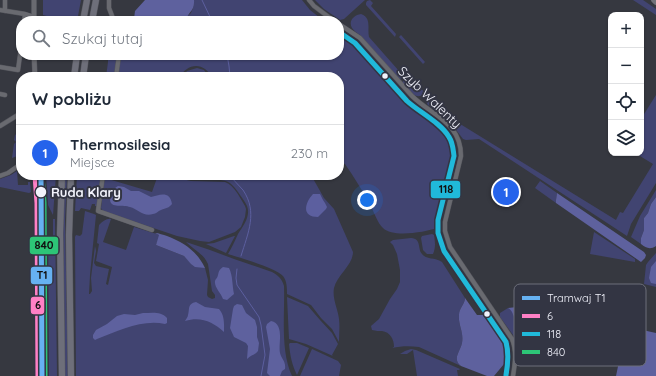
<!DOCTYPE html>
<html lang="pl">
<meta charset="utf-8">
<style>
:root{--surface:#fff;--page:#f2f2f3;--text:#1f2937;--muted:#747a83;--line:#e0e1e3;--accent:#2563eb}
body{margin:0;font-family:Quicksand,sans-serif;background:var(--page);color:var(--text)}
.controls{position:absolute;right:12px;top:12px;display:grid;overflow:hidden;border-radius:8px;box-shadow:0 1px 3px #0004}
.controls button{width:36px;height:36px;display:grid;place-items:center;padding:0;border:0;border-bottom:1px solid var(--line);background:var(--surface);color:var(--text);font:20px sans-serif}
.you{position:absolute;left:367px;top:200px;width:14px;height:14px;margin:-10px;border:3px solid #fff;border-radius:50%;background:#1a73e8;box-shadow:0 0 0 6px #1a73e833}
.badge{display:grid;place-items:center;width:26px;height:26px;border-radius:50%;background:var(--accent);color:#fff;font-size:13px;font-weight:700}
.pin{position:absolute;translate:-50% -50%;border:2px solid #fff;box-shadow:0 1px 4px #0006}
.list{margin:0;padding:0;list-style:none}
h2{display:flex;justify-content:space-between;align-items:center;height:52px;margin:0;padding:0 16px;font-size:17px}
h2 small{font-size:13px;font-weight:400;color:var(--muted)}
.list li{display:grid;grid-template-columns:26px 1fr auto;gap:12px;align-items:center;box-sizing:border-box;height:56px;padding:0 16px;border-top:1px solid var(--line)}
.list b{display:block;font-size:15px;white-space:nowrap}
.list p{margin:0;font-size:13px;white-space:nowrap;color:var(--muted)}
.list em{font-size:13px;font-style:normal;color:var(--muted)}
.icon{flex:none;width:22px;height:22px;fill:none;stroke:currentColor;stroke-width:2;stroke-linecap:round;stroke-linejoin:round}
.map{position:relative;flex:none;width:656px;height:376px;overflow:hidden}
.search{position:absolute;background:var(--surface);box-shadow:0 1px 3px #0004;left:16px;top:16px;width:328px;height:44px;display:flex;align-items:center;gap:10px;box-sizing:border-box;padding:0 14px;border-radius:16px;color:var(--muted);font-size:15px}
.panel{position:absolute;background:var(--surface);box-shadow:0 1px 3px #0004;left:16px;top:72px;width:328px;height:108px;border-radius:16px}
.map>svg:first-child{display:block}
.green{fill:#414471}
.forest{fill:#5e619e}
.water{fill:#5c5f9f}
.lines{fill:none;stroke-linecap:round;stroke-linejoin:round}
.stream{stroke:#5c5f9f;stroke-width:1}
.minor-casing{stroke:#56575e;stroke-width:5}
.tertiary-casing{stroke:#56575e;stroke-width:5.5}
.secondary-casing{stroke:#56575e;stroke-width:6}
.primary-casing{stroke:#56575e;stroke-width:7}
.minor{stroke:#696a70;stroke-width:4}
.tertiary{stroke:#696a70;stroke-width:4.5}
.secondary{stroke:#71727a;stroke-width:5.5}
.primary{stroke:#6e6f7a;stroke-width:6}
.rail-casing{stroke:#727378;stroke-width:2.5}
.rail{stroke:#333543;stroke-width:1;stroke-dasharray:3;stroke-linecap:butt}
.bus-1-casing{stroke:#333543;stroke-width:8}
.bus-2-casing{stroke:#333543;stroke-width:8}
.bus-3-casing{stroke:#333543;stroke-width:8}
.bus-1{stroke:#ff80c5;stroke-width:5}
.bus-2{stroke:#20b9da;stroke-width:5}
.bus-3{stroke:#2dc577;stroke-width:5}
.tram-1-casing{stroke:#333543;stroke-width:8}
.tram-1{stroke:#66b1f2;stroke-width:5}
.bus-dot{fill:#f2f3fc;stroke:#333543;stroke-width:1.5}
.labels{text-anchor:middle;stroke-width:4;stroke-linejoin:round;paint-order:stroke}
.street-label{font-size:13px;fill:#f2f3fc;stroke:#333543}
.stop-label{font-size:13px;font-weight:bold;fill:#f2f3fc;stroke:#333543;text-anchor:start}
.key{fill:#333543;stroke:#6c6e7a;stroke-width:1}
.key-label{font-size:11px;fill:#f2f3fc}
.line-badge{stroke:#333543;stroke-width:1.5}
.pale-badge-label{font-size:11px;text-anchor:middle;font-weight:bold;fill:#111}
</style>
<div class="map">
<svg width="656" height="376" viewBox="0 0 656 376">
<rect width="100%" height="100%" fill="#363840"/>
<path class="green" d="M 43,0 L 81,0 L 78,16 L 74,21 L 64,21 L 43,15 Z
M 194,0 L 302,0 L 310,10 L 324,21 L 186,21 C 186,16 188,16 191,13 C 193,9 194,4 194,0 Z
M 315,0 L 365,0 L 344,19 L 340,20 L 324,9 Z
M 370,0 L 373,3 L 371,6 L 396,34 L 395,37 L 366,5 L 366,3 L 367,1 Z
M 633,0 L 643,0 L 656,9 L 656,15 Z
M 361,14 C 372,18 367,28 369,37 L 399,71 L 405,72 L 407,73 L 399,80 L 360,35 C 357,33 354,31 352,28 C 348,21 354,15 361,14 Z
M 339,31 L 350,37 L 360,45 L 412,103 L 443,126 C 453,136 456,145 455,159 L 439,226 L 437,228 C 425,232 393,238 383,228 C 378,224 373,210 370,204 C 362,190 354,177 345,164 L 343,163 L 339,162 L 339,77 L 223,77 L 219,72 L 212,77 C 210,74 208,71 205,69 C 196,62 184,68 180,77 L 118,77 L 121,55 L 339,55 Z
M 401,35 L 425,62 L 423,64 L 399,37 Z
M 106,55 L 117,55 L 114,77 L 106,77 L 108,62 L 108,56 Z
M 197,68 L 204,70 L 209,77 L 182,77 L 187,71 Z
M 406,79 L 407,79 L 406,80 L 414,88 L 418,85 L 425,93 C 415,102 410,90 403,83 L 403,81 Z
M 427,95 L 444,114 L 616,220 L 620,212 L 623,213 L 653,164 L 635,153 L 641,153 L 641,119 L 656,95 L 656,183 L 631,224 L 627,236 L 479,139 L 466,140 L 463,139 L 447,118 L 428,105 L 425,100 L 426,98 Z
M 20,131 L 20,155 L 12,158 L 14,144 L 16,142 L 14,140 L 15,135 Z
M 17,171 L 18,185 L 28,185 L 28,182 L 30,182 L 31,192 L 29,193 L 0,187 L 0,179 L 11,175 Z
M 46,175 L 56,175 L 53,215 L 46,201 Z
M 65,175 L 67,175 L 65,221 L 68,376 L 65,376 L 63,227 Z
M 77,175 L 101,175 L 97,206 L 95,206 L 95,204 L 92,204 L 90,210 L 81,208 L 79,211 L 75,211 Z
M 105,175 L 109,175 L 108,179 L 152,192 L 158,175 L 164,175 L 191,181 L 225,182 C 235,186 240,198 245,206 L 246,209 L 245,217 L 241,227 L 235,232 L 209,242 L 200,241 L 177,236 L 103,211 L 101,208 Z
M 173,175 L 211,175 L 207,180 L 191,179 Z
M 214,175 L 311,175 L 324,198 L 334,209 L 353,252 C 353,265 337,275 334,288 C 332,299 338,309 339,319 C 340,327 339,334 339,342 L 332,329 L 321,318 L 311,305 L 287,294 C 287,288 287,281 283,276 C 275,268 241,258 228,254 C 232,247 235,241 238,234 C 243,226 251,216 247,206 C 245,201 241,197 238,192 C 229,179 225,180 209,180 Z
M 540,181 L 557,193 L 556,200 L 556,203 L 535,188 Z
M 656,190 L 656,197 L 651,204 L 648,213 L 644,218 L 644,230 L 641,238 L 641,244 L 631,237 L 640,216 Z
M 85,211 L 94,214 L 96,215 L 90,275 L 89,294 L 90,294 L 92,291 L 91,278 L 95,246 L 96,251 L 94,263 L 96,266 L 109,269 L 106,284 L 108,285 L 112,267 L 96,261 L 99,244 L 97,243 L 99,225 C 102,222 107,218 111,219 L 103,242 L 126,250 L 134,227 L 160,235 L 156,245 L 184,256 L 189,261 L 202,267 L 205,268 L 208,280 L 207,295 L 208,297 L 212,299 L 215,298 L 215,295 L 212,291 L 208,264 C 203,253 194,250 186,242 L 210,250 L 234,259 L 272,272 C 278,275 282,279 284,286 C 285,314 280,350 292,376 L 76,376 L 75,237 L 76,235 L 80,236 L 82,234 Z
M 44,214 L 48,245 L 51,246 L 53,245 L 53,219 L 55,219 L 57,376 L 46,376 Z
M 594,232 L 635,259 L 635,262 L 590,254 Z
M 440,233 L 447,251 L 480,299 L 477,298 L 446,258 L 440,247 L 438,235 L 438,234 Z
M 432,234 L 434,235 C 435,242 436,247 433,254 L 427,254 L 423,250 L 421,238 L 422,236 Z
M 234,236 L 235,236 L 226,253 L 206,244 L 214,243 Z
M 411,238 C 422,239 417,248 422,254 C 426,260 435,257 442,262 L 465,298 C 465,304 459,308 459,315 C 458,326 464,331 462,343 C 460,352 452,359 461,366 L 419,347 C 410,346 401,346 392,348 L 394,347 C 394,339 390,332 382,331 C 379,331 376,331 372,330 L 371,326 L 379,319 L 390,299 L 397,289 L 400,282 L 400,270 L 397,254 L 393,245 L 390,242 L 393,240 Z
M 656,253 L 656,287 L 644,284 L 646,265 L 648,262 Z
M 287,297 L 308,306 L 320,320 L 332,333 L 338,344 L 332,355 L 333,356 L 306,344 L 289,339 Z
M 508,308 L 511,309 C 514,315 514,320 521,324 L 519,337 L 523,341 L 516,339 L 500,317 L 500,313 Z
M 290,343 L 297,343 L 309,348 L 297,375 C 292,365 290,355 289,344 Z
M 312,349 L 338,361 L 341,365 L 339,376 L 300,376 Z
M 411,349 L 416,350 L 460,369 L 459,370 L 457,370 L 458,376 L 417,376 L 413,350 L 407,354 L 400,354 L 405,351 Z"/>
<path class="forest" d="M 145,0 L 194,0 C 195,12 187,12 186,21 L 139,21 L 137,19 L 134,19 L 135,11 Z
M 118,186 L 124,187 L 131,191 L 139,191 L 151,197 C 159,195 170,190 172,204 C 169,208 166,208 161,210 C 158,211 156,214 153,214 C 143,217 138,209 130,207 C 123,204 106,210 111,195 C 112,191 114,188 118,186 Z
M 557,193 L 644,252 L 646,255 L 645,258 L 641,262 L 556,203 L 556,200 Z
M 656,197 L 656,246 C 650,250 646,248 641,244 L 641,238 L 644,230 L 644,218 L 648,213 L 651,204 Z
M 155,233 C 159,233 163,235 167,236 C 183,242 197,251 205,268 L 195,267 L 191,264 L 184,256 L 156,245 L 159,235 Z
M 656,261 L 656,284 L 651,283 L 649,278 L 651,267 Z
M 223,267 L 229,268 C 233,276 232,285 234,294 L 227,300 L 223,299 C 221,293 214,287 215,281 C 216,278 217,279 218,275 C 219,271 219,270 223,267 Z
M 636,290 C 639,294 636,301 644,303 L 638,329 L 656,333 L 656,376 L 616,376 L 626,328 L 628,309 L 575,303 L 566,303 L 566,309 L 544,310 L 530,314 L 521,324 C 511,318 515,312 508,308 L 581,300 L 633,307 Z
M 465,298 L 477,315 L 482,315 L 488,313 C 491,315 493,319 496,323 C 505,335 511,346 510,362 L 504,364 L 494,376 L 487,376 L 461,366 C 452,359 460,352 462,343 C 464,332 458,325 459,315 C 459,308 465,304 465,298 Z
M 196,302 L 205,307 L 219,309 C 225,316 224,324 224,332 C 213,322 201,316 185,321 C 186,319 188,317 188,315 C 190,308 187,304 196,302 Z
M 237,304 L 242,305 L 246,313 L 255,320 L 257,327 L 257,337 L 259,343 L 258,351 C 255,355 251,355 247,359 L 248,346 L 246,343 L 234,337 L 230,328 L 233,309 L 234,306 Z
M 143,313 C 152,313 161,311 167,318 L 167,323 L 165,324 C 142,319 119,331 97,339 L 95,340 L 93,338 L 93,335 L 96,330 L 107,324 L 117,316 L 124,314 L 135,315 Z
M 271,321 C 285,324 278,344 280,353 C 282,360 286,361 285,369 L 282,371 L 280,376 L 270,376 L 267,373 L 270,349 L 266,327 L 267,324 Z"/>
<path class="water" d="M 313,194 L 320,194 L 323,200 L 325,203 L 327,207 L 326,209 L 318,217 C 302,217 304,204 313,194 Z"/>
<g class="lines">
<path class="stream" d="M 202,0 L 212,21
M 227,55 L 229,66 L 230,77
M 228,175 L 230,176 C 234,181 239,185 243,190 C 258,212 248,233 241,256
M 237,269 L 236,278 L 237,285 L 259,317 L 261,325 L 265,355 L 261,376"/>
<g class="minor-casing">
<path id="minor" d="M 5,0 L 5,11
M 109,0 L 109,8 L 114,21
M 309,0 L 314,6 L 334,21
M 0,10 L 25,14 L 34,17
M 24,21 L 25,14
M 339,24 L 360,38 L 412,96 C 432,116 461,122 461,156 L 445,222 L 445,231 L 450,247 L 512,339 C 517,351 515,364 513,376
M 0,67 L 18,70 L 21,48
M 116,77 L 119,55
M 0,94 L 5,95
M 0,126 L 21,113
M 103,175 L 98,211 L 152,230
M 0,176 L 8,173 L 21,164"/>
</g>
<g class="tertiary-casing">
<path id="tertiary" d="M 34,0 L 34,21
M 34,55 L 35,77
M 35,175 L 37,203 L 38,376"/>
</g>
<g class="secondary-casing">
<path id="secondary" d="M 654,0 L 656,2"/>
</g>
<g class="primary-casing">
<path id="primary" d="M 83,21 L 87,0
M 92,21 L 96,0
M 74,77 L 77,55
M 83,77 L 86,55
M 62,175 L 60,233 L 62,376
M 71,175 L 69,235 L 71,376"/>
</g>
<use href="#minor" class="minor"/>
<use href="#tertiary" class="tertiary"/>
<use href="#secondary" class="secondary"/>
<use href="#primary" class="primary"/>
<g class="rail-casing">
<path id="rail" d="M 582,293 L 606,297"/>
</g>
<use href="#rail" class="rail"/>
<g class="bus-1-casing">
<path id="bus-1" d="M 35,175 L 37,203 L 38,376"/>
</g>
<g class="bus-2-casing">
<path id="bus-2" d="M 339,32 L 355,43 L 407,101 C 419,112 441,123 449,137 C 453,143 453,149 454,156 L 438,220 L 438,233 L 444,251 L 506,342 C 509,353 508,364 506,375"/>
</g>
<g class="bus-3-casing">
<path id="bus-3" d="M 42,175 L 44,203 L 45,376"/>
</g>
<use href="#bus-1" class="bus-1"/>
<use href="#bus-2" class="bus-2"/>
<use href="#bus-3" class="bus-3"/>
<g class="tram-1-casing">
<path id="tram-1" d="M 41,175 L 42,376"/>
</g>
<use href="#tram-1" class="tram-1"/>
</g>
<g class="bus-dot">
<circle cx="385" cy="76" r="3.5"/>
<circle cx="41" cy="192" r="6"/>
<circle cx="487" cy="314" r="3.5"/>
</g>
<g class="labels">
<g class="street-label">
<text transform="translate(430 97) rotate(44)" y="5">Szyb Walenty</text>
</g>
<g class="stop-label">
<text x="51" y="197">Ruda Klary</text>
</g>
</g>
<rect x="514" y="284" width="132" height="82" rx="6" class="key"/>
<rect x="522" y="296" width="18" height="4" fill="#66b1f2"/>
<rect x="522" y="314" width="18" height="4" fill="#ff80c5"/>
<rect x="522" y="332" width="18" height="4" fill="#20b9da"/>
<rect x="522" y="350" width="18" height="4" fill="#2dc577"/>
<g class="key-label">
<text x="547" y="302">Tramwaj T1</text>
<text x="547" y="320">6</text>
<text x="547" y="338">118</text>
<text x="547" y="356">840</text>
</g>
<g class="line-badge">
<rect x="430" y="180" width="31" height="19" rx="4" fill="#20b9da"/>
<rect x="29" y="236" width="30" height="19" rx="4" fill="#2dc577"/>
<rect x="30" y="266" width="23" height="19" rx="4" fill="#66b1f2"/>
<rect x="30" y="296" width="15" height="19" rx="4" fill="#ff80c5"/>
</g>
<g class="pale-badge-label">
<text x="446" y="193">118</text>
<text x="44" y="249">840</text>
<text x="42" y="279">T1</text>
<text x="38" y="309">6</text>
</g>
</svg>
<div class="controls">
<button>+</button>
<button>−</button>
<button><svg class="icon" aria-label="locate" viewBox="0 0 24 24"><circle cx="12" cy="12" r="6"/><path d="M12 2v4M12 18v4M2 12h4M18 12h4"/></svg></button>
<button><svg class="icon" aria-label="layers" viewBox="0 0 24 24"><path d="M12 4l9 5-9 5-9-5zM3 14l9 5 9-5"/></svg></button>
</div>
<div class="you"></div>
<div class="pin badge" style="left:506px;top:192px">1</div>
<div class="search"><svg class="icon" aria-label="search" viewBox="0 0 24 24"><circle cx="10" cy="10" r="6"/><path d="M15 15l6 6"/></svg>Szukaj tutaj</div>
<section class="panel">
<h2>W pobliżu<small></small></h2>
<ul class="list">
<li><span class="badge">1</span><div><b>Thermosilesia</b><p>Miejsce</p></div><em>230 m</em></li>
</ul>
</section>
</div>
